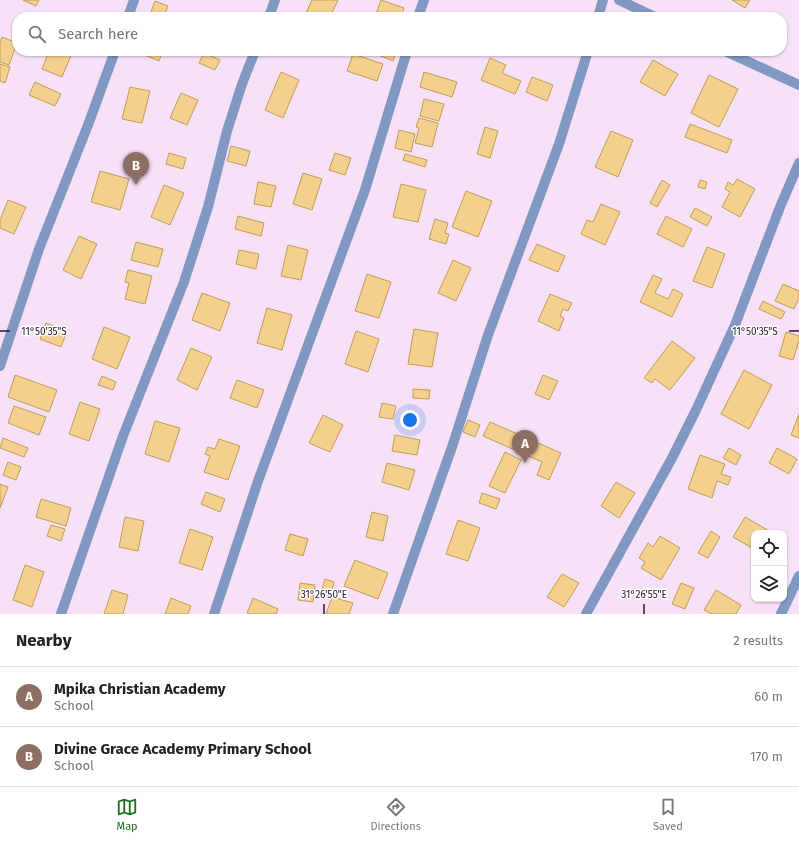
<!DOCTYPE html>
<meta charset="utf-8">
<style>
:root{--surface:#fff;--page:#f2f2f2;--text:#222;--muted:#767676;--line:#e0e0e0;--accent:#1a701b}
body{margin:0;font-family:"Fira Sans",sans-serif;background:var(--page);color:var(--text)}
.controls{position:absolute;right:12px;bottom:12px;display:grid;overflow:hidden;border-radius:8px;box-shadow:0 1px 3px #0004}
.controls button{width:36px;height:36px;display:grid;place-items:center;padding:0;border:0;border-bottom:1px solid var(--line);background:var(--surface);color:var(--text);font:20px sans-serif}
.you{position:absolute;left:410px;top:420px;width:14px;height:14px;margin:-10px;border:3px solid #fff;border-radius:50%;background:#1a73e8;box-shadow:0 0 0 6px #1a73e833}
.badge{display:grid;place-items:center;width:26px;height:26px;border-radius:50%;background:var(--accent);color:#fff;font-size:13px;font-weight:700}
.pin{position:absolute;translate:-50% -33px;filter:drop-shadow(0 1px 2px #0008)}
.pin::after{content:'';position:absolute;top:21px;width:14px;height:12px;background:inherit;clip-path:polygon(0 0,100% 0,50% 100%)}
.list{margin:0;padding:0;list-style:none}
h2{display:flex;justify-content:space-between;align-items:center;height:52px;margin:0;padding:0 16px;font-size:17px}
h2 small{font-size:13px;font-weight:400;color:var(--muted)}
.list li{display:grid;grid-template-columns:26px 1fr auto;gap:12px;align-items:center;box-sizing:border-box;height:60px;padding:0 16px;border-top:1px solid var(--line)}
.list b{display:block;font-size:15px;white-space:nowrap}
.list p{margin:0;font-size:13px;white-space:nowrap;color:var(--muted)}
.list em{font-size:13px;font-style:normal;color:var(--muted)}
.icon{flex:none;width:22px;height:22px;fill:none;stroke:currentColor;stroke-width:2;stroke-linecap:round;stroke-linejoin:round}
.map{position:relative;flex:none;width:799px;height:614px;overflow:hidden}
.search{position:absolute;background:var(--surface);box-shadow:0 1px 3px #0004;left:12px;right:12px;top:12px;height:44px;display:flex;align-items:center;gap:10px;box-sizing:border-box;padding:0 14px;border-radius:16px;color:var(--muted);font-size:15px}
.sheet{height:172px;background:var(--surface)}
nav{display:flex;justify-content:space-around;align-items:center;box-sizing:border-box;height:56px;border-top:1px solid var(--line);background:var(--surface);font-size:11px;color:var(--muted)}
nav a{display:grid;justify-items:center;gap:2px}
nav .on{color:var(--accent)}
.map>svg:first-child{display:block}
.building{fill:#f3d08e;stroke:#c19d55}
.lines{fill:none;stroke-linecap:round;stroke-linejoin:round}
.minor{stroke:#8198c2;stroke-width:10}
.ticks{fill:none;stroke:#2b172e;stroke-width:1.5}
.ticks-label{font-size:10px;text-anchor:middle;fill:#2b172e;stroke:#fff;stroke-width:3;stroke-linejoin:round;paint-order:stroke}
</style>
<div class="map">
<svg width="799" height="614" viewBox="0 0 799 614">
<rect width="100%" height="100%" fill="#f7e1f9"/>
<path class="building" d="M 23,0 L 39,0 L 36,6 Z
M 312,0 L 338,0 L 330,17 L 309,17 L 305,15 Z
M 381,0 L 404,8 L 401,17 L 375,17 Z
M 732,0 L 750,0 L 745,8 Z
M 155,1 L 168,6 L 164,17 L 149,17 Z
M 2,37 L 17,43 L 9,65 L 0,62 L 0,42 Z
M 49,51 L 73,51 L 62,77 L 42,69 Z
M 141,51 L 163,51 L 159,61 L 140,53 Z
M 369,51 L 397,51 L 393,61 Z
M 204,53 L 220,60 L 215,70 L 199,63 Z
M 353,54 L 383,64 L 377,81 L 347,71 Z
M 490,58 L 506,65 L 502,73 L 521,81 L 515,94 L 481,80 Z
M 653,60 L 678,74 L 665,96 L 640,82 Z
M 0,64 L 10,67 L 5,83 L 0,81 Z
M 281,72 L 299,80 L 283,118 L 265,110 Z
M 424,72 L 457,82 L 452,97 L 420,87 Z
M 709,75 L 738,89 L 719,127 L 691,113 Z
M 532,77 L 553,85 L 547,101 L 526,92 Z
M 35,82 L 61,94 L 55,106 L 29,95 Z
M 130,87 L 150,91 L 142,123 L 122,119 Z
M 181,93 L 198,100 L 187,125 L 170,118 Z
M 424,99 L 444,104 L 439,121 L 420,116 Z
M 419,118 L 438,123 L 432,147 L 415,143 L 419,128 L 416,127 Z
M 690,124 L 732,140 L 727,153 L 685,137 Z
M 485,127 L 498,131 L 490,158 L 477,154 Z
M 399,130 L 415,134 L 411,152 L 395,148 Z
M 611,131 L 633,140 L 618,177 L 595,167 Z
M 231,146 L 250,151 L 246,166 L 227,161 Z
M 169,153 L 186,158 L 183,169 L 166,164 Z
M 335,153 L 351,158 L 345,175 L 329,170 Z
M 405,154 L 427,160 L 425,167 L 403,160 Z
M 100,171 L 129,179 L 120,210 L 91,202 Z
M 303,173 L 322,179 L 312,210 L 293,204 Z
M 737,179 L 755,189 L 740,217 L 722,207 L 730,192 L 725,189 L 728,182 L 733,185 Z
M 662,180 L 670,185 L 657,207 L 650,203 Z
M 700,180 L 707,182 L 705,189 L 698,187 Z
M 258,182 L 276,186 L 271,207 L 254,204 Z
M 401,184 L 426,190 L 418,222 L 393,217 Z
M 164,185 L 184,193 L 170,225 L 151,217 Z
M 466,191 L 492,201 L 478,237 L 452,227 Z
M 8,200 L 26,207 L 14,234 L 0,228 L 0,220 Z
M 601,204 L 620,212 L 605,245 L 581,234 L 587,220 L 593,222 Z
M 695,208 L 712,217 L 707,226 L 690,217 Z
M 238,216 L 264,223 L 261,236 L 235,229 Z
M 666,216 L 692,229 L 683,247 L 657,234 Z
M 435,219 L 448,223 L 445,233 L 449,234 L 446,244 L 429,239 Z
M 79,236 L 97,244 L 81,279 L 63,270 Z
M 136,242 L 163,249 L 158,267 L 131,260 Z
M 537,244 L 565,256 L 558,272 L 529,260 Z
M 288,245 L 308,250 L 301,280 L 281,276 Z
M 707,247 L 725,254 L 712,288 L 693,281 Z
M 239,250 L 259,254 L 256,269 L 236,264 Z
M 453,260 L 471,268 L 456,301 L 438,293 Z
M 128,270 L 152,276 L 145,304 L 125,299 L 129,283 L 125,282 Z
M 367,274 L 391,282 L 379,318 L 355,311 Z
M 653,275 L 662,279 L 655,293 L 668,299 L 673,289 L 683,294 L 672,317 L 640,302 Z
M 783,284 L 799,291 L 799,298 L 794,309 L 775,301 Z
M 202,293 L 230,303 L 220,331 L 192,320 Z
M 550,294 L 572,303 L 568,311 L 563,309 L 560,316 L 564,318 L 559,331 L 538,321 Z
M 763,301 L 785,312 L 781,319 L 759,309 Z
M 267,308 L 292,315 L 282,350 L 257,343 Z
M 46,323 L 67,331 L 61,347 L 40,339 Z
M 104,327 L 130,337 L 117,369 L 92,359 Z
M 414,329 L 438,333 L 432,367 L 408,364 Z
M 356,331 L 379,339 L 368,372 L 345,364 Z
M 786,332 L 799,336 L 799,341 L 793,360 L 779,356 Z
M 672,341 L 695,358 L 670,390 L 655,379 L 652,383 L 644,378 Z
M 191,348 L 212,357 L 197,390 L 177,380 Z
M 744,370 L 772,385 L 749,429 L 721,414 Z
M 15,375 L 57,390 L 49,412 L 8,397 Z
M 543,375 L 558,381 L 549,400 L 535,394 Z
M 102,376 L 116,382 L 113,390 L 98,385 Z
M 237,380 L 264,390 L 257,408 L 230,398 Z
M 413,389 L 430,390 L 429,399 L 413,398 Z
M 80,402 L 100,409 L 89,441 L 69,434 Z
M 382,403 L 396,406 L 393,419 L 379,417 Z
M 14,406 L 46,417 L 39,435 L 8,423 Z
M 799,414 L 799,438 L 791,435 Z
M 323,415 L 343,425 L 330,452 L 309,443 Z
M 468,420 L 480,425 L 475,437 L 463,432 Z
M 155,421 L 180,428 L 169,462 L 145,454 Z
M 490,422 L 561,453 L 549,480 L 537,475 L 542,462 L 483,436 Z
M 395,435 L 420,440 L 417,455 L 392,451 Z
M 3,438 L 28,448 L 24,457 L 0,448 Z
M 219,439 L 240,446 L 228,480 L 204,472 L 210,456 L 205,454 L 208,447 L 215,449 Z
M 729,448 L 741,455 L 736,465 L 723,458 Z
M 777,448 L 797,459 L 789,474 L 769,463 Z
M 505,452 L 521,460 L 505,493 L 489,486 Z
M 700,455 L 725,464 L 721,474 L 731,477 L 728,485 L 717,481 L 712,498 L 688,489 Z
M 8,462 L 21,467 L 16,480 L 3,475 Z
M 387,463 L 415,470 L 409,490 L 382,482 Z
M 616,482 L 635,493 L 619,518 L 601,506 Z
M 0,484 L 8,487 L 0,508 Z
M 206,492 L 225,499 L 220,512 L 201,504 Z
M 482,493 L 500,499 L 496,509 L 479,503 Z
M 41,499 L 71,508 L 66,526 L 36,517 Z
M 372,512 L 388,516 L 383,541 L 366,537 Z
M 125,517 L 144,521 L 138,551 L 119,547 Z
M 745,517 L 773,533 L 754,533 L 754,549 L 733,537 Z
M 458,520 L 480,528 L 468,561 L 446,554 Z
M 51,525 L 65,529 L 61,541 L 47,536 Z
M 190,529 L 213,537 L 202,570 L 179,563 Z
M 711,531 L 720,537 L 708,558 L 698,553 Z
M 290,534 L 308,539 L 303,556 L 285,550 Z
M 660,536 L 680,548 L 661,580 L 641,568 L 645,562 L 639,558 L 648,543 L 653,547 Z
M 355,560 L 388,573 L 378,599 L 344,586 Z
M 25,565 L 44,572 L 32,607 L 13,600 Z
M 562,574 L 579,583 L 564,607 L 547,597 Z
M 325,579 L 334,582 L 330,598 L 320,596 Z
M 300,583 L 315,585 L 313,602 L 298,600 Z
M 681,583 L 694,588 L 685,609 L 672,604 Z
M 112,590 L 128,595 L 123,614 L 104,614 Z
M 716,590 L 741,605 L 736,614 L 712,614 L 704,610 Z
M 332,597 L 353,603 L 349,614 L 326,614 Z
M 171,598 L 191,606 L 188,614 L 165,614 Z
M 253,598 L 278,609 L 276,614 L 250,614 L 247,613 Z"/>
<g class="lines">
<path class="minor" d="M 619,0 L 655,17
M 128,17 L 134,0
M 269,17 L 275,0
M 418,17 L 424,0
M 598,17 L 603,0
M 725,51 L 799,85
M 0,366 L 39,249 L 88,125 L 115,51
M 61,614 L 123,436 L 184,282 L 208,207 L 227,131 L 242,84 L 255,51
M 214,614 L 258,481 L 365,190 L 407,51
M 393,614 L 453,444 L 488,335 L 559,144 L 588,51
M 586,614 L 672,458 L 696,410 L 735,325 L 780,207 L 799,163
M 781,614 L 799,576"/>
</g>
<path class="ticks" d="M 0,331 L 10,331M 789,331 L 799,331M 324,604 L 324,614M 644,604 L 644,614"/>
<g class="ticks-label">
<text x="44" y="335">11°50'35"S</text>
<text x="755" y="335">11°50'35"S</text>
<text x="324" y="598">31°26'50"E</text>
<text x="644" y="598">31°26'55"E</text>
</g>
</svg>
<div class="controls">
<button><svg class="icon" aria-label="locate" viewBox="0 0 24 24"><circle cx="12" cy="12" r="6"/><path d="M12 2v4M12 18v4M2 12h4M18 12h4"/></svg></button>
<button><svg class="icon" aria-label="layers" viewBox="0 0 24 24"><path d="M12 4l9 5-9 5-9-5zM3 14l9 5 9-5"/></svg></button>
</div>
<div class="you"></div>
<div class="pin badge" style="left:525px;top:463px;background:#8d6e63">A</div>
<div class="pin badge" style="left:136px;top:185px;background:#8d6e63">B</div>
<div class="search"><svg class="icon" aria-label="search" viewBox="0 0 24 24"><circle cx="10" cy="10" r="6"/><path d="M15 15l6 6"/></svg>Search here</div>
</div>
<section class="sheet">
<h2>Nearby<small>2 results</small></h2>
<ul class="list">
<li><span class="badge" style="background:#8d6e63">A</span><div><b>Mpika Christian Academy</b><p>School</p></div><em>60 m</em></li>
<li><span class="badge" style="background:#8d6e63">B</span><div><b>Divine Grace Academy Primary School</b><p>School</p></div><em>170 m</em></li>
</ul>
</section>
<nav>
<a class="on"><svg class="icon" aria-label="map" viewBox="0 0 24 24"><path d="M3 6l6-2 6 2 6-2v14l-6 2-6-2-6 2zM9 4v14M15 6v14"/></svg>Map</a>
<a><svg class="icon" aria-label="directions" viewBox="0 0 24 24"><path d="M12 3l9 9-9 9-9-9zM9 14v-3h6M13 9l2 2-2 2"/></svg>Directions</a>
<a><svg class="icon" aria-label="saved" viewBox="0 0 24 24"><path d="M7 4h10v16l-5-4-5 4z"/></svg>Saved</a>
</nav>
